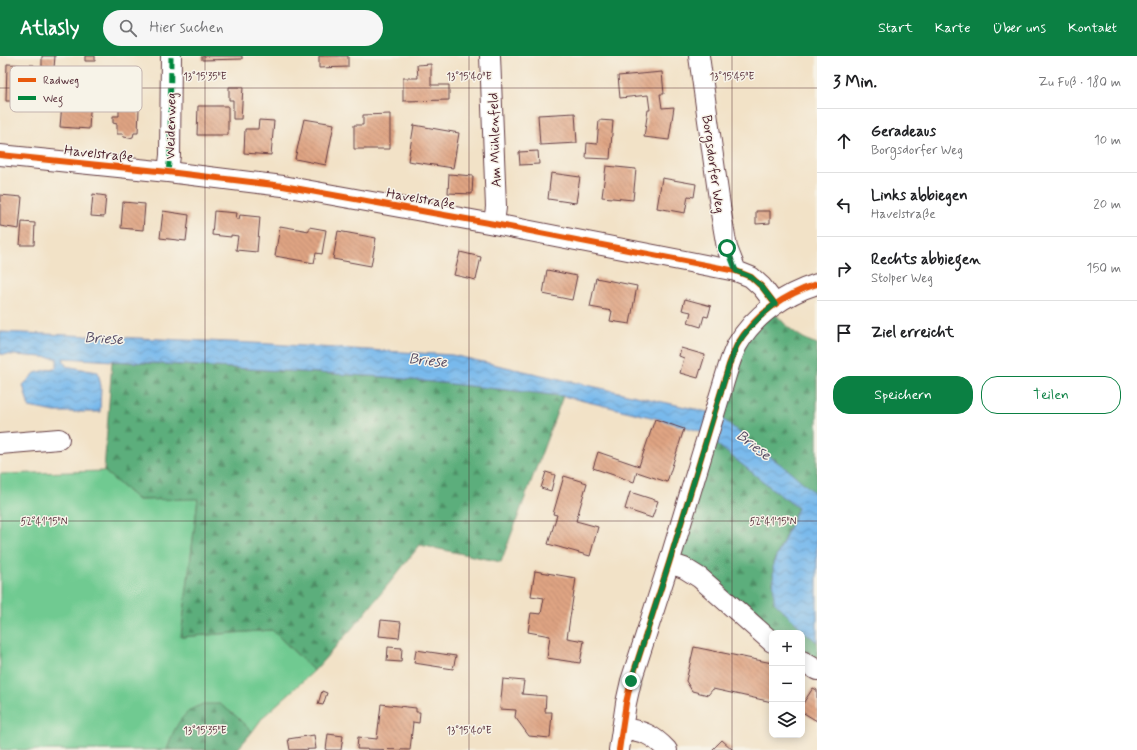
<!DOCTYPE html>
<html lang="de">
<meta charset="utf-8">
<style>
:root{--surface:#fff;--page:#f6f6f6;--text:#202124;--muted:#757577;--line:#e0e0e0;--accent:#0b8043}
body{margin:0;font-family:Mynerve,sans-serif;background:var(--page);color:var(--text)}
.controls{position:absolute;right:12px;bottom:12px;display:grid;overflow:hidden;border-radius:8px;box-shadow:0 2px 10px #0003}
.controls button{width:36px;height:36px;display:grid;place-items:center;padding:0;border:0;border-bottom:1px solid var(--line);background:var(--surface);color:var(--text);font:20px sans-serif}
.stop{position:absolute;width:12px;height:12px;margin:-9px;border:3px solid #0b8043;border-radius:50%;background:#fff}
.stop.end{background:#0b8043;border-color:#fff;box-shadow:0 1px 4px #0008}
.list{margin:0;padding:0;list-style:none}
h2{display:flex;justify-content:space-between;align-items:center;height:52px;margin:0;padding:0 16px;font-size:17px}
h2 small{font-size:13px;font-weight:400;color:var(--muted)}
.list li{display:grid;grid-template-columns:26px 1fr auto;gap:12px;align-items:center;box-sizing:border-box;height:64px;padding:0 16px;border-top:1px solid var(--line)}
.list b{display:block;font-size:15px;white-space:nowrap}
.list p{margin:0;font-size:13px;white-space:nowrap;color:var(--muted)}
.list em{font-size:13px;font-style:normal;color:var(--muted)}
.actions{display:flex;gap:8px;padding:12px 16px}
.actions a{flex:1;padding:9px 0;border:1px solid var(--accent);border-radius:16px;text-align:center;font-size:14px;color:var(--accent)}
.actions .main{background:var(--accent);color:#fff}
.icon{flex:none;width:22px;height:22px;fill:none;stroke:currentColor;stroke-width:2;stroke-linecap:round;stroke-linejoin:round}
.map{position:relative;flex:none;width:817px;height:694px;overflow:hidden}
header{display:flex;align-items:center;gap:24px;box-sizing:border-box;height:56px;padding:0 20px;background:var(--accent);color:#fff}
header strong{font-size:19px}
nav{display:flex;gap:22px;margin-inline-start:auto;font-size:14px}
.search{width:280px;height:36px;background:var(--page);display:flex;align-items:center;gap:10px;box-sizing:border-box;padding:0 14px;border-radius:22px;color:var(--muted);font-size:15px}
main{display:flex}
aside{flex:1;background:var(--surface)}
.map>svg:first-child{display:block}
.green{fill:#6fca91;stroke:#5c745e}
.forest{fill:url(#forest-firs);stroke:#526653}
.water{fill:url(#water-waves);stroke:#616c8c}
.building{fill:url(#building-back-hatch)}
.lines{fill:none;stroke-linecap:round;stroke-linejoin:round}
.minor-casing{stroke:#633c42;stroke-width:22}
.minor{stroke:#fff;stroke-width:20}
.quiet{stroke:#00873e;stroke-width:5;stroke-dasharray:10 5;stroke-linecap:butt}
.cycleway-casing{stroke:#f7f3e8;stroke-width:8}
.cycleway{stroke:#e8590c;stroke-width:6}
.route{stroke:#0b8043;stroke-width:5}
.ticks{fill:none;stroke:#4a1f2b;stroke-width:1;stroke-opacity:0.45}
.labels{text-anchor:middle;stroke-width:3;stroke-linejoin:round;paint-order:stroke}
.street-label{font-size:14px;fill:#4a1f2b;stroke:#f7f3e8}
.water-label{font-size:15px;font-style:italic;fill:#584d65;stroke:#f7f3e8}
.key{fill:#f7f3e8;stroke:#c3b3af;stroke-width:1}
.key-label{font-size:11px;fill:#4a1f2b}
.ticks-label{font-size:10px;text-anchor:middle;fill:#4a1f2b;stroke:#f7f3e8;stroke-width:3;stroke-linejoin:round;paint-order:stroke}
</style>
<header>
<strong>Atlasly</strong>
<div class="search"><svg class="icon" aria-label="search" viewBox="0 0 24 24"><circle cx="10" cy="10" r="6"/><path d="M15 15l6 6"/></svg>Hier suchen</div>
<nav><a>Start</a><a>Karte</a><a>Über uns</a><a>Kontakt</a></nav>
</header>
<main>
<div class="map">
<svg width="817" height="694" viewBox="0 0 817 694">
<defs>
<pattern id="forest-firs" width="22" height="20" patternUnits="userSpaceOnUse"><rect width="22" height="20" fill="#5bae7b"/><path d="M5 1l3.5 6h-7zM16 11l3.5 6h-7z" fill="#4d8d65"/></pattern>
<pattern id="water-waves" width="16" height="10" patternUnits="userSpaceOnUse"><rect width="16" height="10" fill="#78b9ec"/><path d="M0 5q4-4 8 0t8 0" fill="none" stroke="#6496bf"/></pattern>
<pattern id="building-back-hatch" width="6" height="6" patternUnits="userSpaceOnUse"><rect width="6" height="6" fill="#dfa483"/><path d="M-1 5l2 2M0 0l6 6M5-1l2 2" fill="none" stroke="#b7856b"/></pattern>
</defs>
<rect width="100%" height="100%" fill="#f7f3e8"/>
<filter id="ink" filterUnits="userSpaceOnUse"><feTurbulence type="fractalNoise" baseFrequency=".025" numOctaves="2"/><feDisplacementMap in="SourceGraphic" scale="8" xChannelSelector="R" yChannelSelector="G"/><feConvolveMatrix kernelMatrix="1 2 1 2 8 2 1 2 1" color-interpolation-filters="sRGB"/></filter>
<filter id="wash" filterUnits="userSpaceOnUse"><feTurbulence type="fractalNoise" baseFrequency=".012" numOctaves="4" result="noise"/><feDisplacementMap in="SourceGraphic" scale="16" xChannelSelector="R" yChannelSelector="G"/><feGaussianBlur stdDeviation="0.9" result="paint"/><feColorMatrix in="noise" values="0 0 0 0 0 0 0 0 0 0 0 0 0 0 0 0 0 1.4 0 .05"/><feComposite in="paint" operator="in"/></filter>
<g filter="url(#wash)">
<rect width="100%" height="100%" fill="#f2e2c7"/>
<path class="green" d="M 104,415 L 138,444 L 198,442 L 181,581 L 272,574 L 314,615 L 263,661 L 252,676 L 236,660 L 171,682 L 167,694 L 0,694 L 0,418 Z"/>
<path class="forest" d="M 773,255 C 787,271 797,281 817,288 L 817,439 C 784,411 750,386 717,358 L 740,291 Z
M 112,305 L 385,321 L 563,340 L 501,506 L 420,489 L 362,561 L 314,615 L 272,574 L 181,581 L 198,443 L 138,444 L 104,415 Z
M 709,382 L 780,439 L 798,452 L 773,508 L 806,577 L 817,586 L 817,602 L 802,595 L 802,577 L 772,577 L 673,506 Z
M 203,648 L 220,648 L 236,660 L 252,676 L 237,694 L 167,694 C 171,680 177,665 189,655 C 192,652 199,650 203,648 Z"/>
<path class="water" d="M 0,276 L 253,287 L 452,299 L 717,358 L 753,388 L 791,416 L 817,439 L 817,586 L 806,577 L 774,546 L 773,508 L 798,452 L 780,439 L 709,382 L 699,375 L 655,362 L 563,340 L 385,321 L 63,302 L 66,310 L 98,316 L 101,330 L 100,356 L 55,356 L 29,351 L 23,329 L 35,317 L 57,311 L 57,302 L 0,298 Z"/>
<g id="blocks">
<path class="building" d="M 42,0 L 55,0 L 54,12 L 42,11 Z
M 85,0 L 95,0 L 95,5 L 85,5 Z
M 202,0 L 242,0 L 242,3 L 202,4 Z
M 319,0 L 348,0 L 348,11 L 319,12 Z
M 7,8 L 34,9 L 33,45 L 6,45 Z
M 431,8 L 431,29 L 449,29 L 449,44 L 403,45 L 403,22 L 418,22 L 417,9 Z
M 662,16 L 664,38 L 660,38 L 662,52 L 674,51 L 669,84 L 644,81 L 648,54 L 650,54 L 648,39 L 620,42 L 618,20 Z
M 229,31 L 243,31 L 241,63 L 233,63 L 233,44 L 229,44 Z
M 63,36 L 91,38 L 89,73 L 60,71 Z
M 119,50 L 139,53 L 138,77 L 134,77 L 133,81 L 129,82 L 124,81 L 123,78 L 117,78 L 117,68 L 113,67 L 113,60 L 119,60 Z
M 198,50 L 228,50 L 228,79 L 197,79 Z
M 575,57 L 577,87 L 540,89 L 538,59 Z
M 390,58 L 390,93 L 354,93 L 354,69 L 363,69 L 363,59 Z
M 304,63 L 334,68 L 326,109 L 295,103 Z
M 259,64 L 274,65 L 271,99 L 244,97 L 245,73 L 258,73 Z
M 599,64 L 613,65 L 610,103 L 586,102 L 587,87 L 597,88 Z
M 414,69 L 459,77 L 453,112 L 408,105 Z
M 538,95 L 539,108 L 520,109 L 519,96 Z
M 606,110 L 636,113 L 633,144 L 602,141 Z
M 551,117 L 580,121 L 576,147 L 548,143 Z
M 449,118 L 473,120 L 472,138 L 448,137 Z
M 662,122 L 696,128 L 694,141 L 688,140 L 685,157 L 657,152 Z
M 93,138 L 106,140 L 104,161 L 91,160 Z
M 0,139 L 22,141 L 19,173 L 0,170 Z
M 123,146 L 145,148 L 143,174 L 121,172 Z
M 163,155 L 189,159 L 186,185 L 160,182 Z
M 214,155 L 237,157 L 236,163 L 239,163 L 240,159 L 260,161 L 257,196 L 236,194 L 238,180 L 231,179 L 231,181 L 212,179 Z
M 756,155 L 770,155 L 770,167 L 756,168 Z
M 22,166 L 35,167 L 34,189 L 20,189 Z
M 280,170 L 309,175 L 309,171 L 326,174 L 322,198 L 316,197 L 314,207 L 275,200 Z
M 338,175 L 376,182 L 371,210 L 333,203 Z
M 460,196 L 481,201 L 476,224 L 454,219 Z
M 547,214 L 577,220 L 572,244 L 543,238 Z
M 596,222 L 637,230 L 630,268 L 610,265 L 612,255 L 590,251 Z
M 685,243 L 711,250 L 708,261 L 704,260 L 701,271 L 688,267 L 691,256 L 682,254 Z
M 681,292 L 705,299 L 698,322 L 680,317 L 684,302 L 679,300 Z
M 655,363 L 684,373 L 667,426 L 637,416 L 634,426 L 593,412 L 598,396 L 639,410 Z
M 546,416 L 555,419 L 551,435 L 541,432 Z
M 564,420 L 587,427 L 576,465 L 598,471 L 590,500 L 548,488 L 557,459 L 553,458 Z
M 630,436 L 658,445 L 652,462 L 625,453 Z
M 535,515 L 576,522 L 567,582 L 584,585 L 580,607 L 547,602 L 550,580 L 528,576 L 531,557 L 541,558 L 544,542 L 531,540 Z
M 381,564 L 401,566 L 399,582 L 379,580 Z
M 388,591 L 402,592 L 401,606 L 387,605 Z
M 694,591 L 772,607 L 772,646 L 713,633 L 708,639 L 692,635 L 686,625 Z
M 416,594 L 456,600 L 453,613 L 414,607 Z
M 503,623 L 524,625 L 522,638 L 546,640 L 545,656 L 552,656 L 550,682 L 529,680 L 515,661 L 516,654 L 500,653 Z
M 813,632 L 817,634 L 817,665 L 802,656 L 802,649 Z
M 322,635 L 327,637 L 323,649 L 318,648 Z
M 381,648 L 416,652 L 416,656 L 420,656 L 419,667 L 413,666 L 410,694 L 357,693 L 358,681 L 377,683 Z
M 328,678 L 343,680 L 341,694 L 326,694 Z
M 314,679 L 316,693 L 290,694 L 288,683 Z
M 722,684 L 733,694 L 712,694 Z"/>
</g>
</g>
<g filter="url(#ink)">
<use href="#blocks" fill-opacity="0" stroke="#633c42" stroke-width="1"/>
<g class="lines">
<g class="minor-casing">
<path id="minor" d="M 490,0 L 496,151 L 494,168
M 699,0 L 721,157 L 727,192 L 736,215
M 0,99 L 168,116 L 283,130 L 494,168 L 736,215 L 751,221 L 762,231 L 775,248
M 168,116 L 170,99 L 171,0
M 0,388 L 59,383
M 669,507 L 684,512 L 700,522 L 772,586
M 802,605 L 817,614
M 622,672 C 643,675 652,678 667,694
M 619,694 L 626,647 L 631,625 L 669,507 L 729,309 C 731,303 734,295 737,289 C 754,259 785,238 817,228"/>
</g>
<use href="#minor" class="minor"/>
<path class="quiet" d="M 168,116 L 170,99 L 171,0"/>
<g class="cycleway-casing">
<path id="cycleway" d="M 0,99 L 168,116 L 283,130 L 494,168 L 736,215 L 751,221 L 762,231 L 775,248
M 619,694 L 626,647 L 631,625 L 669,507 L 729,309 C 731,303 734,295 737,289 C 754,259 785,238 817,228"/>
</g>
<use href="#cycleway" class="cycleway"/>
</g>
</g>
<g class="lines" filter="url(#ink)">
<path class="route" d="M 631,625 L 669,507 L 729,309 C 732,303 734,295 737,289 C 747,272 760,260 775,248 L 762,231 L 751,221 L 736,215 L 727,192"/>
</g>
<path class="ticks" d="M 205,0 L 205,694M 469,0 L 469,694M 732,0 L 732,694M 0,32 L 817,32M 0,465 L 817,465"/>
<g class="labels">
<g class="street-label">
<text transform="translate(170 70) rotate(-89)" y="5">Weidenweg</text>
<text transform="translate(494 84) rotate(-92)" y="5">Am Mühlenfeld</text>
<text transform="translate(99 97) rotate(6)" y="5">Havelstraße</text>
<text transform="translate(714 108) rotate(82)" y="5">Borgsdorfer Weg</text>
<text transform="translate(421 142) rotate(10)" y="5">Havelstraße</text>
</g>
<g class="water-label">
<text transform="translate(104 282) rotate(3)" y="5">Briese</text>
<text transform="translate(428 304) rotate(6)" y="5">Briese</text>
<text transform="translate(754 389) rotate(38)" y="5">Briese</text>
</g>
</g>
<rect x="10" y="10" width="132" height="46" rx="6" class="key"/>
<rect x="18" y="22" width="18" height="4" fill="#e8590c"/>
<rect x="18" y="40" width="18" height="4" fill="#00873e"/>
<g class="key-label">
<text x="43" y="28">Radweg</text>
<text x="43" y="46">Weg</text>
</g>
<g class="ticks-label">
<text x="205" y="24">13°15'35"E</text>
<text x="469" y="24">13°15'40"E</text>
<text x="732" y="24">13°15'45"E</text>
<text x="44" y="469">52°41'15"N</text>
<text x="773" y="469">52°41'15"N</text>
<text x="205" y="678">13°15'35"E</text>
<text x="469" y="678">13°15'40"E</text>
</g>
</svg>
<div class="controls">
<button>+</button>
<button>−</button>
<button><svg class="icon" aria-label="layers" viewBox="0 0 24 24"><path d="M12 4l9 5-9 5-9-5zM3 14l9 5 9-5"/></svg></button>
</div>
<div class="stop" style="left:727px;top:192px"></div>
<div class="stop end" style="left:631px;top:625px"></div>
</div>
<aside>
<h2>3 Min.<small>Zu Fuß · 180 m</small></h2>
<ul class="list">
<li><svg class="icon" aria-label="ahead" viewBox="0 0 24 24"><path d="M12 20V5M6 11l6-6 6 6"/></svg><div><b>Geradeaus</b><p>Borgsdorfer Weg</p></div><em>10 m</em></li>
<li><svg class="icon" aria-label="left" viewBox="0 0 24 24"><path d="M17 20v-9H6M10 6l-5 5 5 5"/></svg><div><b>Links abbiegen</b><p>Havelstraße</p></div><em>20 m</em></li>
<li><svg class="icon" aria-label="right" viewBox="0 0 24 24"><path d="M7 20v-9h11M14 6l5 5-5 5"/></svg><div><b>Rechts abbiegen</b><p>Stolper Weg</p></div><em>150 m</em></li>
<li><svg class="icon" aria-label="arrive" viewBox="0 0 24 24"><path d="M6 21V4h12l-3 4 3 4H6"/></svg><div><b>Ziel erreicht</b></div></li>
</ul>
<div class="actions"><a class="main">Speichern</a><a>Teilen</a></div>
</aside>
</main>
